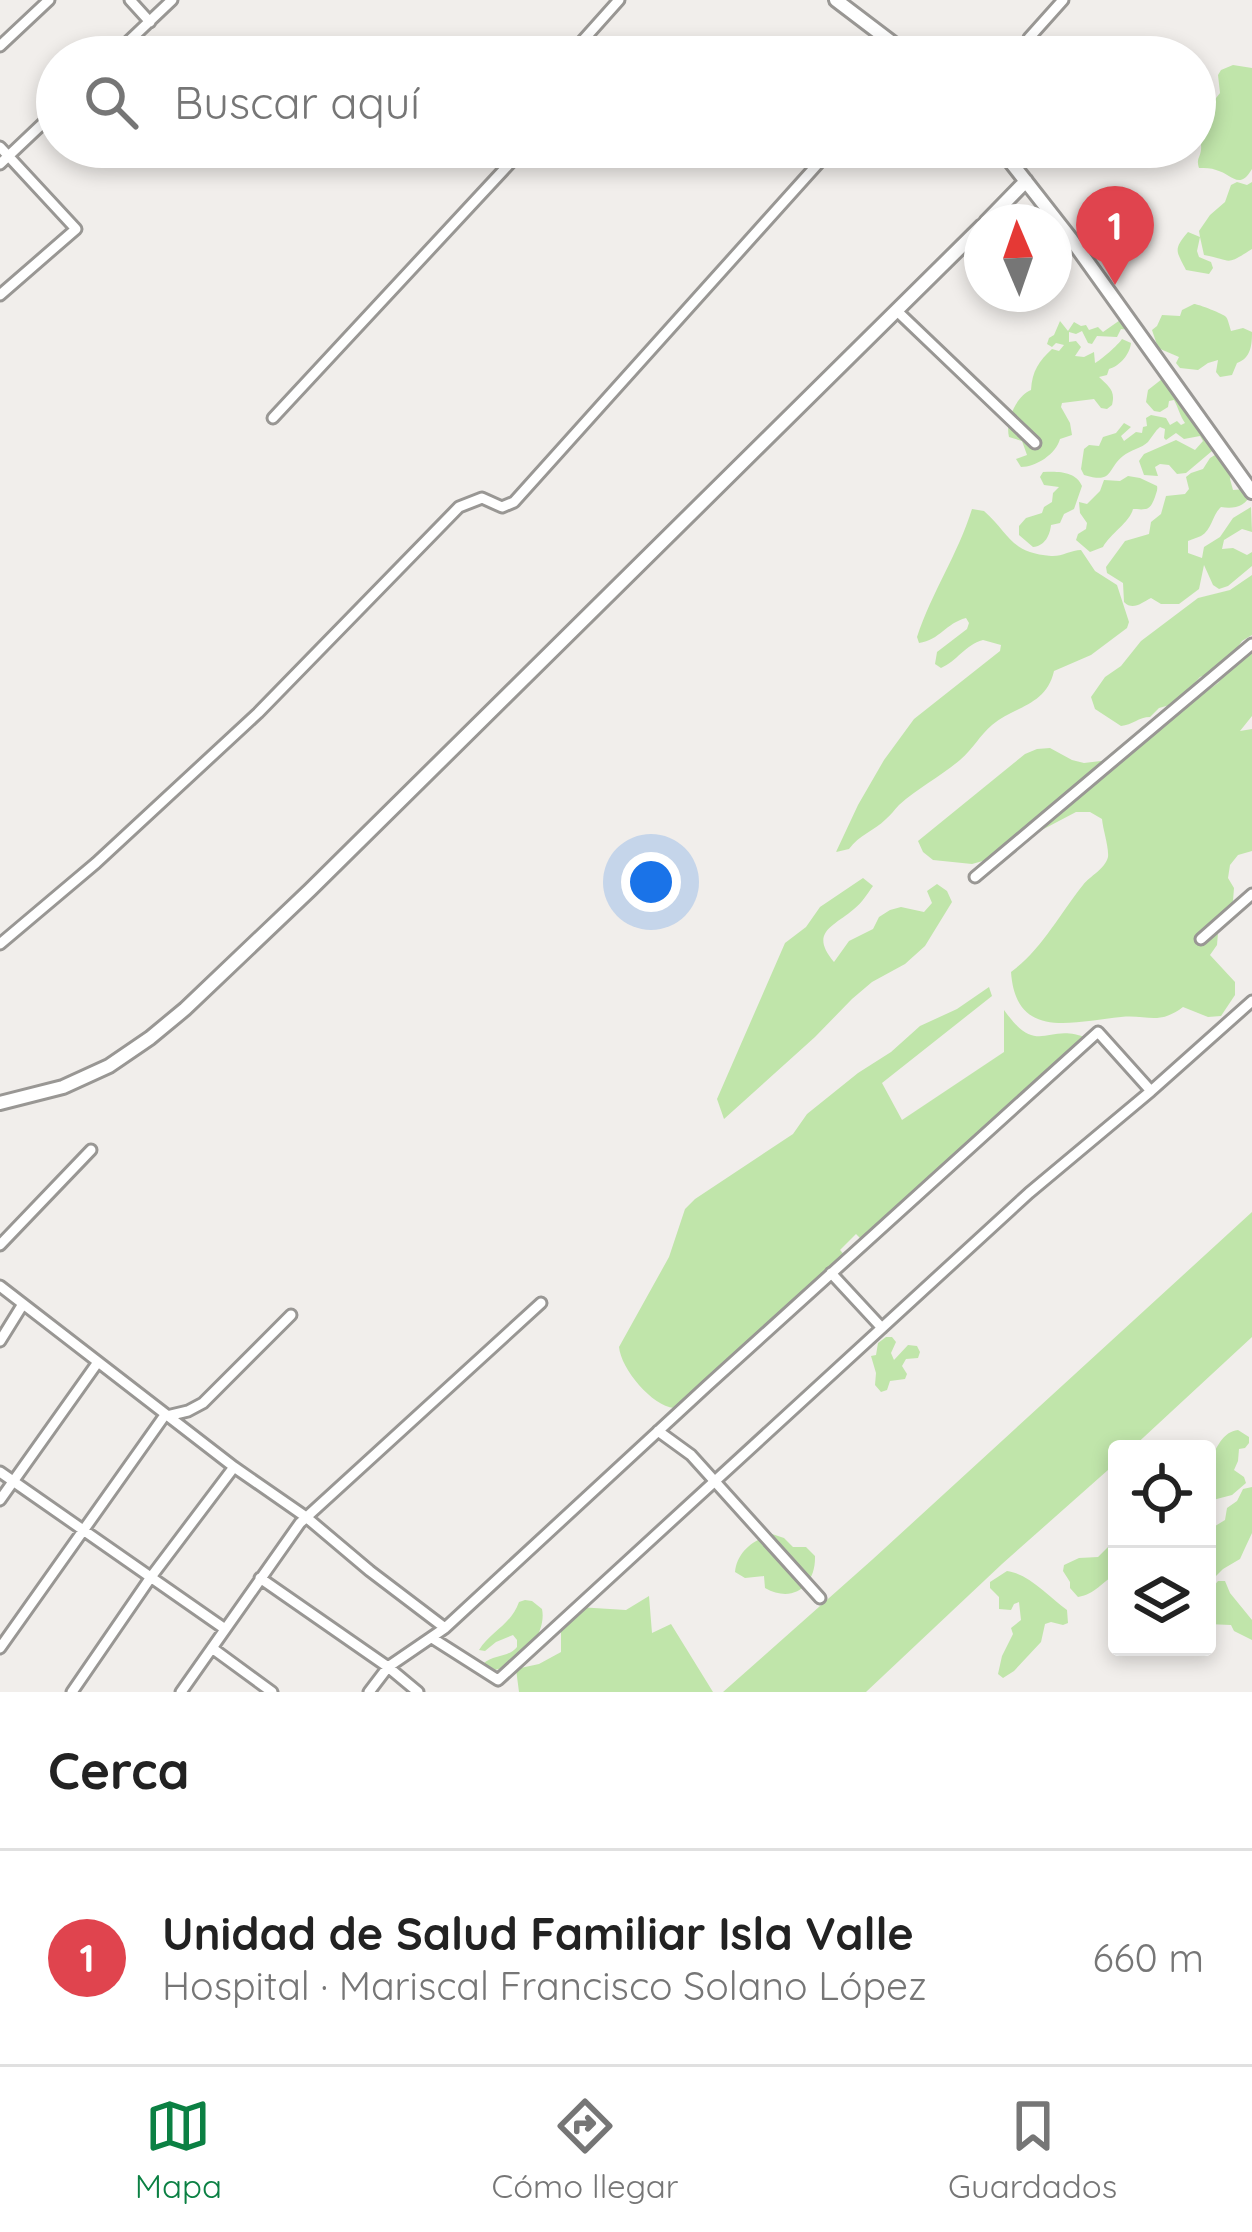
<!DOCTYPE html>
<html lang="es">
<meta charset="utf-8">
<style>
:root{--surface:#fff;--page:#f6f6f6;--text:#222;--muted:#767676;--line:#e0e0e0;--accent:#0b8043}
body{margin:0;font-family:Quicksand,sans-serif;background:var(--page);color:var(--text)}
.controls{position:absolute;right:36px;bottom:36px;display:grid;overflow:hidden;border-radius:12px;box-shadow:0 6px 18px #0003}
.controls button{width:108px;height:108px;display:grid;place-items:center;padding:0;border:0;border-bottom:3px solid var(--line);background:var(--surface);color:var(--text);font:60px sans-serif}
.compass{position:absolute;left:964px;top:204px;width:108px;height:108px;border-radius:50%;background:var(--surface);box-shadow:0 6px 18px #0003;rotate:358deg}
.you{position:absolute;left:651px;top:882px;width:42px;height:42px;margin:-30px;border:9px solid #fff;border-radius:50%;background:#1a73e8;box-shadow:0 0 0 18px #1a73e833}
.badge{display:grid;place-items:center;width:78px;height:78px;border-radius:50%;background:var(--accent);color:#fff;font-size:39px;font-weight:700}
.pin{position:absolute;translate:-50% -99px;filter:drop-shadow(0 3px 6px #0008)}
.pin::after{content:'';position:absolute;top:63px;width:42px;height:36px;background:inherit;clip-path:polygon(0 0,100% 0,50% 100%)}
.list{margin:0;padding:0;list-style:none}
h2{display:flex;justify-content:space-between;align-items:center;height:156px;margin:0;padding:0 48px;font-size:51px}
h2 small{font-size:39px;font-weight:400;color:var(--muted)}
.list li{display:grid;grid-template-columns:78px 1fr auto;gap:36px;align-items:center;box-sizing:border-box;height:216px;padding:0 48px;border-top:3px solid var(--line)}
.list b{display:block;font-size:45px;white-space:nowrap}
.list p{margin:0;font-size:39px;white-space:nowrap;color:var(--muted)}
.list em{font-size:39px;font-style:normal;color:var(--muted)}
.icon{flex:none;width:66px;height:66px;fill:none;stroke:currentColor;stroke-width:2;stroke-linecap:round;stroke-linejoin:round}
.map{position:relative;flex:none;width:1252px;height:1692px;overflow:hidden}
.search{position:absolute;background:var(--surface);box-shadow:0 6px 18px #0003;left:36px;right:36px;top:36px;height:132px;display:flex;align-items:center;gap:30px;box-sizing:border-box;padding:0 42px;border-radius:66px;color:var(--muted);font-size:45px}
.sheet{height:372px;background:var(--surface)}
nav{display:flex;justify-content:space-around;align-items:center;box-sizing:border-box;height:168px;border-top:3px solid var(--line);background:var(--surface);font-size:33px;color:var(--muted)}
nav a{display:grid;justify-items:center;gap:6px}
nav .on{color:var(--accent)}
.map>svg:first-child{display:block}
.green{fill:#c0e5aa}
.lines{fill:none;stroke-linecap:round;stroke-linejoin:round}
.street-casing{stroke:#999794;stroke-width:15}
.secondary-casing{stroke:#999794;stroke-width:18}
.street{stroke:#fff;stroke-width:9}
.secondary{stroke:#fff;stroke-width:12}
</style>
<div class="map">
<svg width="1252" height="1692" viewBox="0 0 1252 1692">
<rect width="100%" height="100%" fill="#f1eeeb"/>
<path class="green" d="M 1233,65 L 1252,68 L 1252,169 C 1239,191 1232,174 1216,170 C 1211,168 1205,168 1199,168 C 1196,159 1200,158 1201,150 C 1202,141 1198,136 1201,126 L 1210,118 L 1212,113 L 1209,107 L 1220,93 L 1218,75 L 1221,70 Z
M 1237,182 L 1247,185 L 1252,182 L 1252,249 C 1224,267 1233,260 1204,255 L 1200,237 L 1197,251 L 1199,257 L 1211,262 L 1213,268 L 1209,274 L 1186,270 C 1176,250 1173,250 1188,232 L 1200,237 L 1199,231 L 1210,215 L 1225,202 L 1231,185 Z
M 1194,304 C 1198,304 1224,314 1226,317 C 1228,319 1230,328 1231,331 L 1243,328 L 1252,332 C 1252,345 1251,358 1237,363 L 1232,375 L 1220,377 L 1216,372 L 1218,360 L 1208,363 L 1198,370 L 1180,368 L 1176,363 L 1179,357 L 1158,348 L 1152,330 L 1157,326 L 1162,315 L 1180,316 L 1182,310 Z
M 1123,318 L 1131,330 L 1121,329 L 1117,337 L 1097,336 L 1092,344 L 1088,343 L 1082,331 L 1076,334 L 1069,332 L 1069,342 L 1076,341 L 1081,347 L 1075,356 L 1084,357 L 1094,352 L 1095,363 C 1100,361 1119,344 1122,339 L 1131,343 C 1130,354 1120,366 1109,369 L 1107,375 L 1099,377 C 1108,386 1116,390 1112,405 L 1107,409 L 1101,408 L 1094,399 L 1062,403 L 1061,407 L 1070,423 L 1072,435 L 1060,439 C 1056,454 1036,467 1021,467 L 1016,459 L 1027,455 L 1022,441 L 1009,437 C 1005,422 1016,396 1031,390 C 1032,371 1039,361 1052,349 L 1059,351 L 1064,345 L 1056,343 L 1052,347 L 1047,344 L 1049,338 L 1054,335 L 1060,321 L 1068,331 L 1074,322 L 1081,326 L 1086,325 L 1089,330 L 1098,327 L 1103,332 Z
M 1162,379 L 1168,386 L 1177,389 L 1212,445 L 1212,451 L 1186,473 L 1177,474 L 1169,465 L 1160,464 L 1155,467 L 1158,476 L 1144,475 L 1139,461 L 1144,454 L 1176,440 L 1195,450 L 1203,441 L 1200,436 L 1184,439 L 1176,433 L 1166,440 L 1164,438 L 1165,429 L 1160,427 C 1155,431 1152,437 1148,442 C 1142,448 1130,450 1123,456 C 1106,470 1114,484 1084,475 L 1081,469 L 1084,449 L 1089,445 L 1099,446 L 1103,437 L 1116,433 L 1124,423 L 1131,427 L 1121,436 L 1124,441 L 1136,432 L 1142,433 L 1143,427 L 1147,426 L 1146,418 L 1151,415 L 1166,418 L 1170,425 L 1177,421 L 1181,425 L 1185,423 C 1180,416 1178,407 1174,400 L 1169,401 L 1168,407 L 1160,412 L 1154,411 L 1146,402 L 1148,390 Z
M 1215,455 L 1221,455 L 1232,471 L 1230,479 L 1233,490 L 1246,489 L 1251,493 C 1246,507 1234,509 1221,507 C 1212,515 1212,530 1201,536 C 1197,538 1192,539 1188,541 L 1188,553 L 1202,558 L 1204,547 L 1220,537 L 1233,518 L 1251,507 L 1252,532 L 1242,529 L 1224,540 L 1222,549 L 1233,548 L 1247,555 L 1252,552 L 1252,566 L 1228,586 L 1219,589 L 1213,585 L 1204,565 L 1199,589 L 1179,604 L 1161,604 L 1151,598 C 1141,603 1133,611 1124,602 L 1123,583 L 1107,573 L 1106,567 L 1125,541 L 1149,534 L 1151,522 L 1161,514 L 1166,496 L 1185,494 L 1189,489 L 1186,477 L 1191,473 L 1203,469 L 1210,458 Z
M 1043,472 C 1057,471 1076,471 1082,486 L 1074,509 L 1064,514 L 1060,523 L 1051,525 C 1050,535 1045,546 1033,547 L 1019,535 L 1019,526 L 1026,518 L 1042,513 L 1044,507 L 1052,502 L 1053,493 L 1059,487 L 1044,485 L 1040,477 Z
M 1128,476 L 1140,478 L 1157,486 C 1158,490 1156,493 1155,497 C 1150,510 1148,510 1133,509 C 1130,522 1110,534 1103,547 L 1090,552 L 1076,540 L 1078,534 L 1086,529 L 1087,523 L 1080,513 L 1079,502 L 1087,504 L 1100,491 L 1104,480 L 1120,481 Z
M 972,509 L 984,511 C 1010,534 1010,553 1051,556 C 1061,557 1071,550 1081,550 L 1095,571 L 1117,585 L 1129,622 L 1127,628 L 1091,655 L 1054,671 C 1046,706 1015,706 992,725 C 980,735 973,749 960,760 C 941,776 918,788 899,805 C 894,810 891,815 886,819 C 874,831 859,835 849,849 L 836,852 L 858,805 L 884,760 L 914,719 L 1000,651 L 1001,645 L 983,640 C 965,645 957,661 941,668 L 935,664 L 937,652 L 967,629 L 969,623 L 966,618 C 946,623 940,640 919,643 L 917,637 C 932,592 958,554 972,509 Z
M 1252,575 L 1252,635 L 1242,641 L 1231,657 L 1211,673 L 1200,677 L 1177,703 L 1159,708 L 1150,717 C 1139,717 1132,725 1121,726 L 1095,709 L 1091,697 L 1105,677 L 1121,666 L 1141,641 L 1198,598 L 1230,590 Z
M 1252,652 L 1252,716 L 1240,731 L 1252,729 L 1252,851 L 1238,855 L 1230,865 L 1228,878 L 1234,888 L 1233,901 L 1219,921 L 1217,945 L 1210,955 L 1235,982 L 1235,995 L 1221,1016 L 1208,1017 L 1183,1007 C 1158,1026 1147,1014 1121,1017 C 1074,1021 1016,1042 1011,972 C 1042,949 1059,915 1083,885 C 1090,876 1105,869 1108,857 C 1109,847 1103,830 1102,819 L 1090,812 L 1076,812 L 1019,842 L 997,857 L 972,864 L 933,860 L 923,852 L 918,841 L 1025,754 L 1037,749 L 1050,748 L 1072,760 L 1084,763 L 1109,760 L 1218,683 L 1226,673 Z
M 863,878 L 873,886 C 867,894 862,903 854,909 C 833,927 809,932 834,962 L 849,941 L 873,929 L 879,917 L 890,910 L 901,907 L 924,912 L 932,903 L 927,891 L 937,884 L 947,891 L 952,902 L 925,946 L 905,964 L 872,982 L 852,999 L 815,1037 L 724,1119 L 717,1099 L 785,943 L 806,927 L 820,907 Z
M 989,987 L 992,996 L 882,1083 L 902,1120 L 1004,1052 L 1004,1010 C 1039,1059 1046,1021 1087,1038 L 863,1241 L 856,1234 L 840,1250 L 847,1258 L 674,1408 C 652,1406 621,1369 619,1347 L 669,1257 L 685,1209 L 695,1199 L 793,1134 L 807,1114 L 858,1073 L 891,1052 L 920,1026 L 957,1009 Z
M 1252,1212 L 1252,1337 L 1131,1449 L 1117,1449 L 1117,1462 L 1002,1564 L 866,1692 L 723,1692 L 873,1559 Z
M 886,1337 L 892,1337 L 896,1342 L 891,1353 L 894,1360 L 908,1345 L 917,1346 L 920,1352 L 918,1358 L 906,1359 L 902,1366 L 907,1374 L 905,1379 L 890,1381 L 887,1390 L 881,1392 L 875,1385 L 876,1373 L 871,1356 L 876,1355 L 878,1343 Z
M 1238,1430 L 1249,1437 L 1249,1443 L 1245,1448 L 1239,1449 L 1238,1461 L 1234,1470 L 1244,1477 L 1246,1483 L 1232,1495 L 1209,1501 L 1212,1493 L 1207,1493 L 1207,1452 L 1212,1455 C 1219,1445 1223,1432 1238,1430 Z
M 1252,1487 L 1252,1533 L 1245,1548 L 1240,1559 L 1223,1569 L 1207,1585 L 1207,1531 L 1225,1520 L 1227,1508 L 1237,1501 L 1243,1489 Z
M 772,1534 L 784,1538 L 793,1547 L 806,1547 L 815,1556 C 816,1586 793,1604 765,1588 L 764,1576 L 745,1578 L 735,1572 C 737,1552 753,1540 772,1534 Z
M 1111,1544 L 1117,1546 L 1117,1574 C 1101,1582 1096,1594 1078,1597 L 1070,1588 L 1070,1582 L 1063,1571 L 1064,1565 L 1079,1558 L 1098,1557 Z
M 1007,1571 C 1029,1574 1049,1597 1067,1610 L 1068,1623 L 1063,1625 L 1051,1622 L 1045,1624 L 1041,1642 L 1014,1671 L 1003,1678 L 998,1674 L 1002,1656 L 1013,1634 L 1011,1628 L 1021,1620 L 1019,1602 L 1014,1604 L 1011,1610 L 999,1609 L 999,1597 L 990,1588 L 990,1582 Z
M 1218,1581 L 1225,1581 L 1230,1593 L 1252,1620 L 1252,1640 L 1234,1631 L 1231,1625 L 1207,1624 L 1207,1594 Z
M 649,1596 L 652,1633 L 671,1624 L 713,1692 L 519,1692 L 516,1669 L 539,1664 L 561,1652 L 561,1626 L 578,1607 L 626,1610 Z
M 525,1600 L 532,1601 L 542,1609 C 548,1637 513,1675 484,1670 L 483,1664 C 494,1654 508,1658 517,1647 L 517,1640 L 513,1635 L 496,1642 L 485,1651 L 479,1650 C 491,1631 511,1625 519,1602 Z"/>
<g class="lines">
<g class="street-casing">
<path id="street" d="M 130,0 L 150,22
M 0,46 L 49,0
M 112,57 L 172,0
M 576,57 L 577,47 L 619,0
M 1023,57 L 1029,38 L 1063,0
M 0,147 L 76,229 L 0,295
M 0,164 L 57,110
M 897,311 L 1035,443
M 273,418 L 525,147
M 975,877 L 1252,644
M 1201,939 L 1252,894
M 0,944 L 96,863 L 258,713 L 459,507 L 482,498 L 502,507 L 514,502 L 833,147
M 0,1245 L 91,1150
M 831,1273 L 882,1328
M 0,1286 L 234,1467 L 306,1517 L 370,1571 L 445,1628
M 0,1341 L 23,1304
M 167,1416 L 188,1411 L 203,1403 L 291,1315
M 658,1431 L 691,1455 L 820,1598
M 0,1472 L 225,1629
M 0,1500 L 98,1362
M 260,1578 L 388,1667 L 418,1692
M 432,1638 L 498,1680 L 1029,1193 L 1151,1091 L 1252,1001
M 0,1648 L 165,1415
M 212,1648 L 272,1692
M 72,1692 L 151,1577 L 234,1467
M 181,1692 L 300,1523 L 541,1303
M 369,1692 L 388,1667 L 445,1628 L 707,1386 L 1098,1032 L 1151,1091"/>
</g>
<g class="secondary-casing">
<path id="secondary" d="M 836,0 L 911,57
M 999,147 L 1071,239 L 1252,492
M 986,222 L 1026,181
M 0,1103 L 63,1087 L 109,1066 L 150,1038 L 185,1009 L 310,890 L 982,226"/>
</g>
<use href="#street" class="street"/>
<use href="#secondary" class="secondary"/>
</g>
</svg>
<div class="controls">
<button><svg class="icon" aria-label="locate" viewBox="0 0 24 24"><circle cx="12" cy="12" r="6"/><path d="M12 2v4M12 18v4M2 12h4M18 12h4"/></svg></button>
<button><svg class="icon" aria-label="layers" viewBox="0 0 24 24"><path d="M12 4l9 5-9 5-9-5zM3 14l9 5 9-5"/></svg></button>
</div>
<svg class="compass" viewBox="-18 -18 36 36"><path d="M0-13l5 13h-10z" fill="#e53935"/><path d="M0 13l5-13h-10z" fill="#767676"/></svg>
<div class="you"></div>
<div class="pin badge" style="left:1115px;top:285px;background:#e0444e">1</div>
<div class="search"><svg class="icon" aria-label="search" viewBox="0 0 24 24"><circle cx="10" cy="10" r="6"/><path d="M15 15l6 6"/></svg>Buscar aquí</div>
</div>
<section class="sheet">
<h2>Cerca<small></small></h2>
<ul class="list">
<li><span class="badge" style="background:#e0444e">1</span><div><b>Unidad de Salud Familiar Isla Valle</b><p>Hospital · Mariscal Francisco Solano López</p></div><em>660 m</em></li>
</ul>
</section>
<nav>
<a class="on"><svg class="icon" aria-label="map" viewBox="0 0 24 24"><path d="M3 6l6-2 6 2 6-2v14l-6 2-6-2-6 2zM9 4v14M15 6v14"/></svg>Mapa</a>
<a><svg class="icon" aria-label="directions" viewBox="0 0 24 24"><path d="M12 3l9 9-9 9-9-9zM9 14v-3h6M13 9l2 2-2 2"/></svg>Cómo llegar</a>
<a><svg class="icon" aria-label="saved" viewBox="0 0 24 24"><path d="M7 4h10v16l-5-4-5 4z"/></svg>Guardados</a>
</nav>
